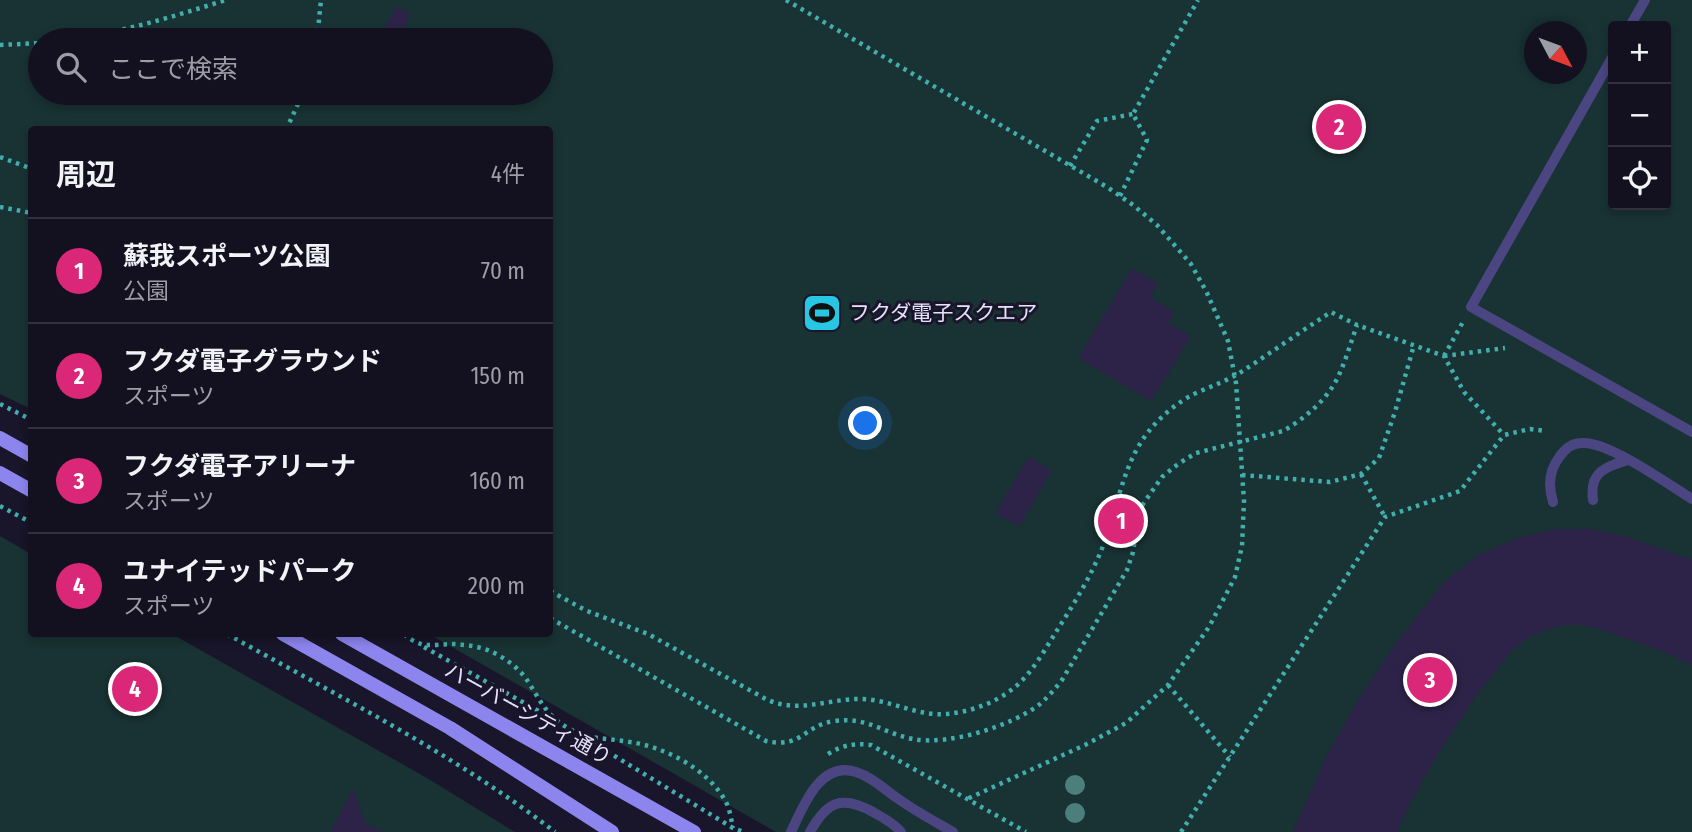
<!DOCTYPE html>
<html lang="ja">
<meta charset="utf-8">
<style>
:root{--surface:#131020;--page:#201e2d;--text:#f1f3f6;--muted:#9d9da5;--line:#32303e;--accent:#db2777}
body{margin:0;font-family:"Fira Sans Condensed","Noto Sans JP",sans-serif;background:var(--page);color:var(--text)}
.controls{position:absolute;right:21px;top:21px;display:grid;overflow:hidden;border-radius:7px;box-shadow:0 4px 10px #0003}
.controls button{width:63px;height:63px;display:grid;place-items:center;padding:0;border:0;border-bottom:2px solid var(--line);background:var(--surface);color:var(--text);font:35px sans-serif}
.compass{position:absolute;left:1524px;top:21px;width:63px;height:63px;border-radius:50%;background:var(--surface);box-shadow:0 4px 10px #0003;rotate:131deg}
.you{position:absolute;left:866px;top:424px;width:24px;height:24px;margin:-18px;border:5px solid #fff;border-radius:50%;background:#1a73e8;box-shadow:0 0 0 10px #1a73e833}
.badge{display:grid;place-items:center;width:46px;height:46px;border-radius:50%;background:var(--accent);color:#fff;font-size:23px;font-weight:700}
.pin{position:absolute;translate:-50% -50%;border:4px solid #fff;box-shadow:0 2px 7px #0006}
.list{margin:0;padding:0;list-style:none}
h2{display:flex;justify-content:space-between;align-items:center;height:91px;margin:0;padding:0 28px;font-size:30px}
h2 small{font-size:23px;font-weight:400;color:var(--muted)}
.list li{display:grid;grid-template-columns:46px 1fr auto;gap:21px;align-items:center;box-sizing:border-box;height:105px;padding:0 28px;border-top:2px solid var(--line)}
.list b{display:block;font-size:26px;white-space:nowrap}
.list p{margin:0;font-size:23px;white-space:nowrap;color:var(--muted)}
.list em{font-size:23px;font-style:normal;color:var(--muted)}
.icon{flex:none;width:38px;height:38px;fill:none;stroke:currentColor;stroke-width:2;stroke-linecap:round;stroke-linejoin:round}
.map{position:relative;flex:none;width:1692px;height:832px;overflow:hidden}
.search{position:absolute;background:var(--surface);box-shadow:0 4px 10px #0003;left:28px;top:28px;width:525px;height:77px;display:flex;align-items:center;gap:18px;box-sizing:border-box;padding:0 24px;border-radius:38px;color:var(--muted);font-size:26px}
.panel{position:absolute;background:var(--surface);box-shadow:0 4px 10px #0003;left:28px;top:126px;width:525px;height:511px;border-radius:7px}
.map>svg:first-child{display:block}
.green{fill:#193233;fill-rule:evenodd}
.building{fill:#2d2348}
.lines{fill:none;stroke-linecap:round;stroke-linejoin:round}
.path{stroke:#42aead;stroke-width:4.5;stroke-dasharray:3.5 5;stroke-linecap:butt}
.lane{stroke:#4b4682;stroke-width:10}
.secondary{stroke:#8d85ee;stroke-width:14}
.tree{fill:#4c7e7c}
.labels{text-anchor:middle;stroke-width:6;stroke-linejoin:round;paint-order:stroke}
.poi-label{font-size:21px;fill:#e6e2fb;stroke:#19152a;text-anchor:start}
.street-label{font-size:21px;fill:#e6e2fb;stroke:#19152a}
</style>
<div class="map">
<svg width="1692" height="832" viewBox="0 0 1692 832">
<rect width="100%" height="100%" fill="#19152a"/>
<path class="green" d="M 0,0 L 1692,0 L 1692,832 L 776,832 L 429,634 L 550,634 L 550,130 L 32,130 L 31,409 L 0,394 ZM 1613,26 L 1666,26 L 1666,205 L 1613,205 ZM 1534,32 L 1576,32 L 1576,74 L 1534,74 ZM 40,40 L 541,40 L 541,93 L 40,93 Z
M 0,536 L 31,554 L 32,634 L 172,634 L 427,778 L 515,832 L 0,832 Z"/>
<path class="building" d="M 397,6 L 411,14 L 396,40 L 369,40 L 383,31 Z
M 1132,268 L 1158,284 L 1150,297 L 1175,312 L 1168,323 L 1191,336 L 1151,401 L 1078,358 Z
M 1029,457 L 1052,471 L 1019,526 L 995,513 Z
M 1553,529 L 1593,529 L 1630,538 L 1692,560 L 1692,665 L 1662,651 L 1603,630 L 1582,625 L 1564,625 L 1546,630 L 1528,638 L 1512,650 L 1476,696 L 1439,752 L 1410,803 L 1397,832 L 1293,832 L 1324,761 L 1356,703 L 1398,640 L 1444,582 L 1478,555 L 1515,539 Z
M 353,789 L 365,823 L 383,832 L 330,832 Z"/>
<g class="lines">
<path class="path" d="M 786,0 L 1107,187 L 1133,205 L 1157,225 L 1191,264 L 1207,293 L 1228,341 L 1236,383 L 1244,501 L 1242,546 L 1235,577 L 1209,627 L 1168,685 L 1126,723 L 1085,745 L 967,799
M 64,40 C 120,33 172,17 226,0
M 317,40 L 321,0
M 0,45 L 40,43
M 286,130 L 303,93
M 0,157 L 32,169
M 1070,166 L 1097,121 L 1133,114
M 1120,196 L 1147,140 L 1133,114 L 1198,0
M 0,207 L 32,213
M 1444,356 L 1505,348
M 1444,356 L 1464,320
M 0,404 L 32,420
M 1361,474 L 1385,517
M 1242,475 L 1330,482 L 1361,474 L 1379,458 L 1395,412 L 1414,345
M 0,506 L 32,523
M 550,591 L 587,611 L 648,634 L 764,698 C 799,717 836,694 873,700 C 898,704 921,716 946,714 C 970,712 996,703 1015,687 C 1032,673 1044,651 1056,632 C 1075,602 1094,572 1106,538 C 1118,503 1125,460 1149,431 C 1161,416 1178,402 1194,394 C 1209,387 1224,382 1238,374 C 1269,354 1300,332 1331,312 L 1357,325 L 1444,356 L 1464,392 L 1504,435
M 550,618 L 766,741 C 803,749 803,725 835,721 C 866,716 885,734 913,739 C 948,746 1012,726 1040,704 C 1048,697 1055,689 1062,680 L 1127,570 L 1133,552 L 1138,518 L 1143,504 L 1162,477 L 1178,464 L 1196,453 L 1283,431 C 1304,419 1327,400 1338,377 C 1346,360 1351,342 1357,325
M 227,634 C 336,695 456,755 555,832
M 404,634 C 422,650 433,644 454,644 C 466,645 478,646 490,651 C 504,657 519,668 527,680 C 537,695 544,711 559,722 C 584,741 602,737 630,742 C 665,747 708,769 726,802 C 730,810 731,819 733,828
M 424,647 L 553,719
M 1168,685 L 1230,757
M 585,738 L 733,828 L 744,832
M 828,754 C 842,745 855,743 871,745 L 1026,832
M 1181,832 L 1385,517 L 1460,491 L 1504,435 L 1530,429 L 1546,431"/>
<path class="lane" d="M 1630,26 L 1645,0
M 1613,56 L 1471,307 L 1692,432
M 1593,500 C 1589,472 1605,467 1628,460
M 1553,502 C 1548,486 1549,470 1560,456 C 1565,449 1573,443 1582,443 C 1608,441 1668,484 1692,499
M 791,832 C 803,807 820,760 856,772 C 872,777 884,789 897,798 C 915,811 934,821 953,832
M 810,832 C 827,801 842,795 873,812 C 883,818 894,823 901,832"/>
<path class="secondary" d="M 0,438 L 32,456
M 0,473 L 32,491
M 283,634 L 450,728 L 612,832
M 342,634 L 694,832"/>
</g>
<g class="tree">
<circle cx="1075" cy="785" r="10"/>
<circle cx="1075" cy="813" r="10"/>
</g>
<defs>
<g id="stadium-square" transform="scale(2.0125)"><rect x="-9" y="-9" width="18" height="18" rx="4" fill="#27c6e2" stroke="#19152a"/><path d="M0-5a6.5 5 0 1 0 0 10a6.5 5 0 1 0 0-10ZM-3.5-1.8h7v3.6h-7Z" fill="#111"/></g>
</defs>
<g fill-rule="evenodd">
<use href="#stadium-square" x="822" y="313"/>
</g>
<g class="labels">
<g class="poi-label">
<text x="849" y="320">フクダ電子スクエア</text>
</g>
<g class="street-label">
<text transform="translate(528 714) rotate(29)" y="7">ハーバーシティ通り</text>
</g>
</g>
</svg>
<div class="controls">
<button>+</button>
<button>−</button>
<button><svg class="icon" aria-label="locate" viewBox="0 0 24 24"><circle cx="12" cy="12" r="6"/><path d="M12 2v4M12 18v4M2 12h4M18 12h4"/></svg></button>
</div>
<svg class="compass" viewBox="-18 -18 36 36"><path d="M0-13l5 13h-10z" fill="#e53935"/><path d="M0 13l5-13h-10z" fill="#9d9da5"/></svg>
<div class="you"></div>
<div class="pin badge" style="left:1121px;top:521px">1</div>
<div class="pin badge" style="left:1339px;top:127px">2</div>
<div class="pin badge" style="left:1430px;top:680px">3</div>
<div class="pin badge" style="left:135px;top:689px">4</div>
<div class="search"><svg class="icon" aria-label="search" viewBox="0 0 24 24"><circle cx="10" cy="10" r="6"/><path d="M15 15l6 6"/></svg>ここで検索</div>
<section class="panel">
<h2>周辺<small>4件</small></h2>
<ul class="list">
<li><span class="badge">1</span><div><b>蘇我スポーツ公園</b><p>公園</p></div><em>70 m</em></li>
<li><span class="badge">2</span><div><b>フクダ電子グラウンド</b><p>スポーツ</p></div><em>150 m</em></li>
<li><span class="badge">3</span><div><b>フクダ電子アリーナ</b><p>スポーツ</p></div><em>160 m</em></li>
<li><span class="badge">4</span><div><b>ユナイテッドパーク</b><p>スポーツ</p></div><em>200 m</em></li>
</ul>
</section>
</div>
